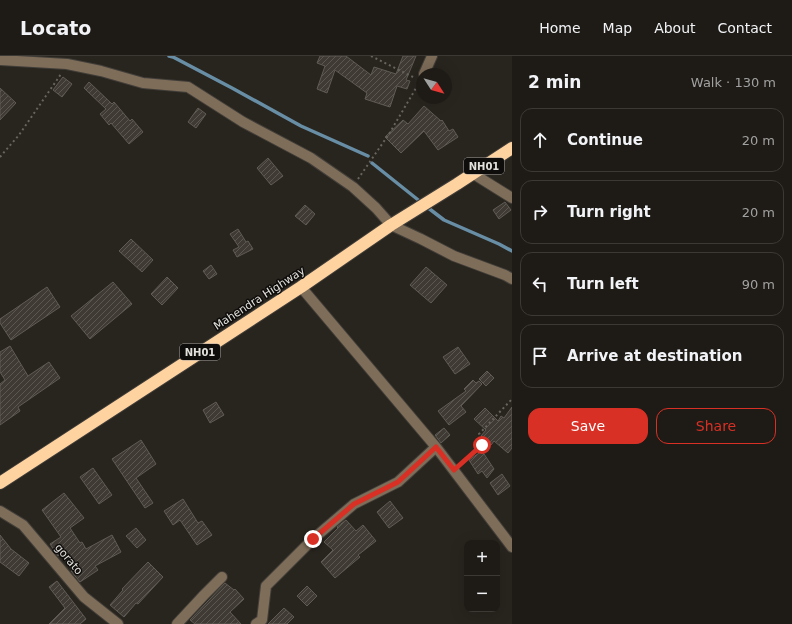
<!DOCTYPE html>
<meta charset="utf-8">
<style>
:root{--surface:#1e1b16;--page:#2b2823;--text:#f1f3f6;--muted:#a1a1a1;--line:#3c3935;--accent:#d93025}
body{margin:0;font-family:"DejaVu Sans",sans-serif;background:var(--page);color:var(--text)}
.controls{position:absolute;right:12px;bottom:12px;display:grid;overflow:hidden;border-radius:8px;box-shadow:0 4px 16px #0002}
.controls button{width:36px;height:36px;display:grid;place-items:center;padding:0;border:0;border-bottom:1px solid var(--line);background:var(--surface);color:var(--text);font:20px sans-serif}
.compass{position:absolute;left:416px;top:12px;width:36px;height:36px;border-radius:50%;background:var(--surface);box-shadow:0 4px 16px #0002;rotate:126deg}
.stop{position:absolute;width:12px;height:12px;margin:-9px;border:3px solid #d93025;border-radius:50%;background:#fff}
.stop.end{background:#d93025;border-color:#fff;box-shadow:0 1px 4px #0008}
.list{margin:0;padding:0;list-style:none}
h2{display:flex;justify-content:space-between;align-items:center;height:52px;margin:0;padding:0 16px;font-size:17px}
h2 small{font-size:13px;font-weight:400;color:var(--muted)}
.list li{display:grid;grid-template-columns:26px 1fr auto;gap:12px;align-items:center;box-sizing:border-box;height:64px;margin:0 8px 8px;padding:0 8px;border:1px solid var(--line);border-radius:12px}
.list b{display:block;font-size:15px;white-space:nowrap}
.list em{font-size:13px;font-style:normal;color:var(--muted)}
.actions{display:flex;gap:8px;padding:12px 16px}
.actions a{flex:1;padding:9px 0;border:1px solid var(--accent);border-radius:12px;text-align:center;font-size:14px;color:var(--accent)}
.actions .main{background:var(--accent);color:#fff}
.icon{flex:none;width:22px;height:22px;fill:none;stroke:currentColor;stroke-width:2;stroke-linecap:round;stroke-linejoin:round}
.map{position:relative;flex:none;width:512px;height:568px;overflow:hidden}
header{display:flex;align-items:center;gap:24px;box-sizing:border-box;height:56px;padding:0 20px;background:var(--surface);border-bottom:1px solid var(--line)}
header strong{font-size:19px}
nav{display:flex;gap:22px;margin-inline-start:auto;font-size:14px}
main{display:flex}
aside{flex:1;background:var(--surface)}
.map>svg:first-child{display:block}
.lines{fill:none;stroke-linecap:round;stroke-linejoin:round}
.stream{stroke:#688ea6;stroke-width:3.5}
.building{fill:url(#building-hatch);stroke:#605b55}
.minor-casing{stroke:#423e39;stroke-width:12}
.highway-casing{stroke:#423e39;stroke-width:14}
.path{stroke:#68655f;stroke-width:2;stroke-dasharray:2 3;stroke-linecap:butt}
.minor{stroke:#7e6d59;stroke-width:10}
.highway{stroke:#ffd3a0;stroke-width:12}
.route{stroke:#d93025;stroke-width:5}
.labels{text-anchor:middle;stroke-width:3;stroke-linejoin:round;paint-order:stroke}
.shield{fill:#0f0d0b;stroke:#a3a19e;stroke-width:1}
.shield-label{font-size:10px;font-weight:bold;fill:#e3e1dd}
.street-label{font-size:11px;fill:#e3e1dd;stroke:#0f0d0b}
</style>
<header>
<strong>Locato</strong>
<nav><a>Home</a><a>Map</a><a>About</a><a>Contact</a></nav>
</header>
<main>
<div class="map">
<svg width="512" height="568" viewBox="0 0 512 568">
<defs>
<pattern id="building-hatch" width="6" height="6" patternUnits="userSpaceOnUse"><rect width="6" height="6" fill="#3f3b34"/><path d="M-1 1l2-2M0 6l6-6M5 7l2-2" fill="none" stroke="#5b5751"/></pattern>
</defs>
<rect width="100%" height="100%" fill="#28241e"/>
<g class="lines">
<path class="stream" d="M 169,0 L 173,1 L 232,32 L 301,70 L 368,100
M 372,107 L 422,147
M 427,151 L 444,164 L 499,188 L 512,195"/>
</g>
<path class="building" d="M 320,0 L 346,0 L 371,19 L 374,11 L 396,18 L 403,0 L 416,0 L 406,24 L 410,25 L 407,33 L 397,30 L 390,51 L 365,43 L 367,37 L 335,14 L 327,37 L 317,33 L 325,10 L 317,7 Z
M 63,21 L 72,28 L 62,41 L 53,34 Z
M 89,26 L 112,48 L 114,46 L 130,65 L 132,63 L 143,76 L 129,88 L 111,67 L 109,69 L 100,58 L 106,53 L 84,32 Z
M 0,32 L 16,47 L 0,64 Z
M 424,50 L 441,65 L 442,64 L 449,75 L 453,73 L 458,81 L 438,94 L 424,75 L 401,97 L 385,81 L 403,64 L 408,68 Z
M 198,52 L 206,58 L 196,72 L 188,66 Z
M 268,102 L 283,120 L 271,129 L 257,112 Z
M 505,146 L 511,154 L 499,163 L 493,154 Z
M 305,149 L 315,158 L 306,169 L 295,160 Z
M 238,173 L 246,186 L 248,185 L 253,193 L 237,201 L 233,194 L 239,191 L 230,178 Z
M 131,183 L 153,204 L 142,216 L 119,195 Z
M 211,209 L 217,218 L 209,223 L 203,215 Z
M 426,211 L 447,229 L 431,247 L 410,229 Z
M 167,221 L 178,232 L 162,249 L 151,238 Z
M 113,226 L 132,248 L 90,283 L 71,260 Z
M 47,231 L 60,251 L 11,284 L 0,267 L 0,263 Z
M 10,290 L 28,320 L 49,306 L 60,322 L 18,351 L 20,355 L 0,369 L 0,328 L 5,324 L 0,316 L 0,296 Z
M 458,291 L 470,308 L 455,318 L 443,301 Z
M 487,315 L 494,322 L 486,330 L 479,323 Z
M 473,324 L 476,327 L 479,325 L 482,328 L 461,350 L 466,356 L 449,369 L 438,355 L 466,335 L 464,333 Z
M 216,346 L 224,359 L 210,367 L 203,354 Z
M 512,351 L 512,392 L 508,397 L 494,385 L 491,389 L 481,380 L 486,374 L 474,363 L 485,352 L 498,365 L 501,360 L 504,362 Z
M 444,372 L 450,379 L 441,387 L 435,379 Z
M 141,384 L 156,408 L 136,422 L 153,447 L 145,452 L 112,403 Z
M 482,395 L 494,413 L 487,422 L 482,415 L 478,418 L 469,404 Z
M 93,412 L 112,439 L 99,448 L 80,421 Z
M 502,418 L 510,430 L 498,439 L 490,427 Z
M 64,437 L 84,462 L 70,472 L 80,487 L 82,486 L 86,493 L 112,479 L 121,496 L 95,510 L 98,514 L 80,526 L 71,515 L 72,514 L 61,498 L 58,500 L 50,488 L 61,481 L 42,454 Z
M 183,443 L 198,467 L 202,465 L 212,479 L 197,489 L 180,464 L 173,469 L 164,455 Z
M 390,445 L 403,462 L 389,472 L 377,456 Z
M 346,464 L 356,475 L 363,469 L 376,485 L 358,499 L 360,501 L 335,522 L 321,506 L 333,494 L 324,486 L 338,472 L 337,471 Z
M 136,472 L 146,484 L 137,492 L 126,480 Z
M 0,479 L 11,493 L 29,507 L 19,520 L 0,506 Z
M 148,506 L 163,521 L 138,548 L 136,547 L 124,561 L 110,549 L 123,534 L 122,533 Z
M 57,525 L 86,563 L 80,568 L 49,568 L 65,552 L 49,531 Z
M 225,527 L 234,534 L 235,533 L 244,543 L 230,556 L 241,568 L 195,568 L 190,564 Z
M 307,530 L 317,540 L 307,550 L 297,540 Z
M 284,552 L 294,561 L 287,568 L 268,568 Z"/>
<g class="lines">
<g class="minor-casing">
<path id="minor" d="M 0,4 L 67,8 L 101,15 L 143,27 L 188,31 L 243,66 L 311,102 L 353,131 L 376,152 L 391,169 L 421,183 L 454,200 L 505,219 L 512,223
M 424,18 L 432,0
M 472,117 L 512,142
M 301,231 L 436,391 L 512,491
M 0,455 L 23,469 L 84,541 L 118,568
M 177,568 L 204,539 L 222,521
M 256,568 L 262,564 L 266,530 L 313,483 L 354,448 L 398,426 L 436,391"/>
</g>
<g class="highway-casing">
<path id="highway" d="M 0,427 L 301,231 L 391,169 L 457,128 L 512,92"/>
</g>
<path class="path" d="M 371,0 L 415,22
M 0,101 L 19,79 L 61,18
M 358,123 L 389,78 L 419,27
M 460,408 L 482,389 L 479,378 L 512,343"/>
<use href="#minor" class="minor"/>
<use href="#highway" class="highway"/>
</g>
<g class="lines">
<path class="route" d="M 313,483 L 354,448 L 398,426 L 436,391 L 454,414 L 482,389"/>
</g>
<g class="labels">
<g class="shield">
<rect x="464" y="102" width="40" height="16" rx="3"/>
<rect x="180" y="288" width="40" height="16" rx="3"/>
</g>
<g class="shield-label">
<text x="484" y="114">NH01</text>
<text x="200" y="300">NH01</text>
</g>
<g class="street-label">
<text transform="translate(259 242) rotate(-33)" y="4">Mahendra Highway</text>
<text transform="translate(69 503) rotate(50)" y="4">gorato</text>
</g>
</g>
</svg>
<div class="controls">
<button>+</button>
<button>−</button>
</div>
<svg class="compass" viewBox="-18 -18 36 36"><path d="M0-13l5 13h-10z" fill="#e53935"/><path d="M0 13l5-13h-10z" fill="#a1a1a1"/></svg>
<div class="stop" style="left:482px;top:389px"></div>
<div class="stop end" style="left:313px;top:483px"></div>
</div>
<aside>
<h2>2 min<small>Walk · 130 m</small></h2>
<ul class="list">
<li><svg class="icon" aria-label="ahead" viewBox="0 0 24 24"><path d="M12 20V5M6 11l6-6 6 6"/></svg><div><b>Continue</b></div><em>20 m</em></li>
<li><svg class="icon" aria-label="right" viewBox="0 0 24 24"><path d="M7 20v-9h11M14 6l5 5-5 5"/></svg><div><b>Turn right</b></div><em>20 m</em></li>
<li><svg class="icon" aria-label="left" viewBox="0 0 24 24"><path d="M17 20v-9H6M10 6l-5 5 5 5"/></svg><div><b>Turn left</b></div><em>90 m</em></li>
<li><svg class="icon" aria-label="arrive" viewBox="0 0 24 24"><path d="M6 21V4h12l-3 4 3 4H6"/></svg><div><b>Arrive at destination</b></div></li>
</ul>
<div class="actions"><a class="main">Save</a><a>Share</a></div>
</aside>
</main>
